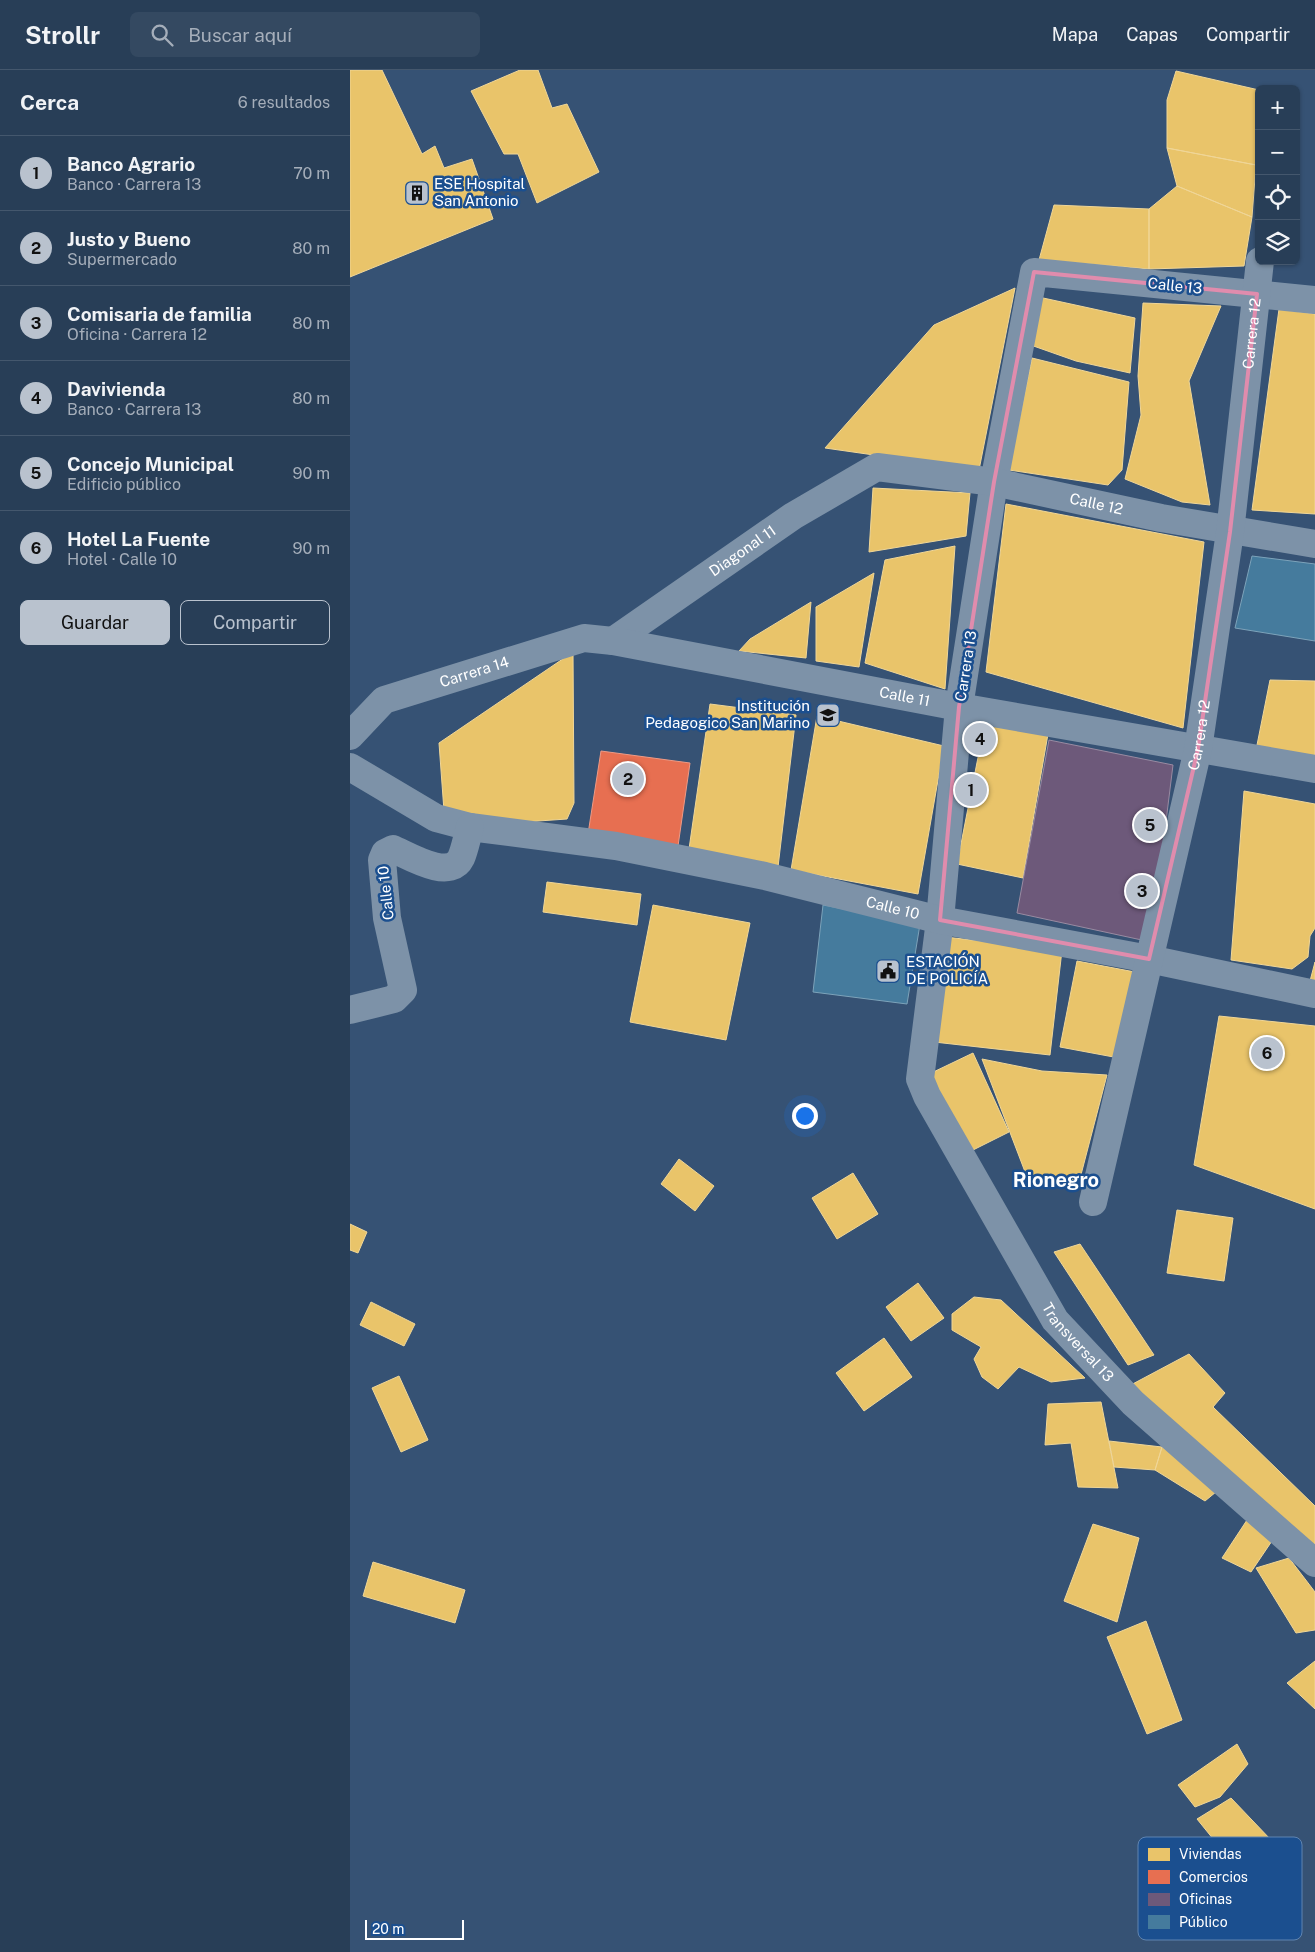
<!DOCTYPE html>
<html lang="es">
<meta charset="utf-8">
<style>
:root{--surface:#283e57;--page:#344961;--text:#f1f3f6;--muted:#a5aeba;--line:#44576d;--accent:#b9c2ce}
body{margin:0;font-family:"Public Sans",sans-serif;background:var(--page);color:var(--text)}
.controls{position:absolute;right:15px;top:15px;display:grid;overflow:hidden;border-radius:8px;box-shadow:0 1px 4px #0004}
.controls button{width:45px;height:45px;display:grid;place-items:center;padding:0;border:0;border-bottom:1px solid var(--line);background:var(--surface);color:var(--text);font:25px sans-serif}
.scale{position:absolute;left:15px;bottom:12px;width:99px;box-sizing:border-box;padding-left:5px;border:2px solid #fff;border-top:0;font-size:14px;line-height:18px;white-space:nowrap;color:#fff;-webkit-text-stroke:4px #1b4f8f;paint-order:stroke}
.you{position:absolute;left:454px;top:1045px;width:18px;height:18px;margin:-12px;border:4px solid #fff;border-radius:50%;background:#1a73e8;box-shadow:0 0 0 8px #1a73e833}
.badge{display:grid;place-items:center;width:32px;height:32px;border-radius:50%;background:var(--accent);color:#111;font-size:16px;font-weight:700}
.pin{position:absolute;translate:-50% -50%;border:2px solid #fff;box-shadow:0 1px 5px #0006}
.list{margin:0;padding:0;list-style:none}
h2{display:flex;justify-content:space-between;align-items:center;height:65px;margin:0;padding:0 20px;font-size:21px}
h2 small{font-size:16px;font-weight:400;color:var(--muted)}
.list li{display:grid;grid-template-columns:32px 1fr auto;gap:15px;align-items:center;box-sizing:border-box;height:75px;padding:0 20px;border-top:1px solid var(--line)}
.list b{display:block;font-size:19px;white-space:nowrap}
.list p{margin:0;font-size:16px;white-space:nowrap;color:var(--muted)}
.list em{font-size:16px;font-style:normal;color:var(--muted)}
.actions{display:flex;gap:10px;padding:15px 20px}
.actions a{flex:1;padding:11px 0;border:1px solid var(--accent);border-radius:8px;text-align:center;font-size:18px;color:var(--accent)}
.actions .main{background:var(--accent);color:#111}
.icon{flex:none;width:28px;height:28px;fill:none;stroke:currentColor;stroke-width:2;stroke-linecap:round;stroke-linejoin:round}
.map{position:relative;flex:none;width:965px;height:1882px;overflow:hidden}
header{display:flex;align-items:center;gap:30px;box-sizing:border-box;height:70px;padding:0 25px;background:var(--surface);border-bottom:1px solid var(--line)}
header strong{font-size:24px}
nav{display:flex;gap:28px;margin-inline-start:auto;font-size:18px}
.search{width:350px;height:45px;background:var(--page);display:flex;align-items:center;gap:12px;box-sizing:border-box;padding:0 18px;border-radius:8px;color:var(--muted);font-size:19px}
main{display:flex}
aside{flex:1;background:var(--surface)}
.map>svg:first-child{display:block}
.homes{fill:#e9c46a;stroke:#f0d697}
.shops{fill:#e76f51;stroke:#ee9a85}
.offices{fill:#6d597a;stroke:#998ba2}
.public{fill:#457b9d;stroke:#7da3ba}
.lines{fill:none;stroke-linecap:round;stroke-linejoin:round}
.minor{stroke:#7d92a8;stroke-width:28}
.marked{fill:none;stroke:#e08cad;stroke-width:4;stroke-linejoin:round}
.labels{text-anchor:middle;stroke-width:5;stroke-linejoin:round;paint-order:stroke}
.poi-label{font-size:15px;fill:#fff;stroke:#1b4f8f;text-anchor:start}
.street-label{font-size:15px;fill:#fff;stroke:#1b4f8f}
.district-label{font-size:20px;font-weight:bold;fill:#fff;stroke:#1b4f8f}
.key{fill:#1b4f8f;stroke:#5f84b1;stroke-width:1}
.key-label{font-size:14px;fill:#fff}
</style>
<header>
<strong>Strollr</strong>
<div class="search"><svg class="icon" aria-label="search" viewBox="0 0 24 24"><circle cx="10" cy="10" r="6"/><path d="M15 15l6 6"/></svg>Buscar aquí</div>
<nav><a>Mapa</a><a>Capas</a><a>Compartir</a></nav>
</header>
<main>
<aside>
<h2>Cerca<small>6 resultados</small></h2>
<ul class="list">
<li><span class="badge">1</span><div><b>Banco Agrario</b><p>Banco · Carrera 13</p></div><em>70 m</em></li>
<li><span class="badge">2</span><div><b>Justo y Bueno</b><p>Supermercado</p></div><em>80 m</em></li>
<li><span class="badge">3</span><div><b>Comisaria de familia</b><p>Oficina · Carrera 12</p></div><em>80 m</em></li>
<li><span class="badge">4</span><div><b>Davivienda</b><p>Banco · Carrera 13</p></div><em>80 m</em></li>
<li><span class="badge">5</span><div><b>Concejo Municipal</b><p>Edificio público</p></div><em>90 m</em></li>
<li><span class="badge">6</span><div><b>Hotel La Fuente</b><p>Hotel · Calle 10</p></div><em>90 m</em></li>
</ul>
<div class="actions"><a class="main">Guardar</a><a>Compartir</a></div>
</aside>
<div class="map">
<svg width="965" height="1882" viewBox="0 0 965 1882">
<rect width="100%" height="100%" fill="#365274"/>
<path class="homes" d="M 0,0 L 32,0 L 72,84 L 85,76 L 94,98 L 122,89 L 143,149 L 0,207 Z
M 170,0 L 188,0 L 202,38 L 217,34 L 249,102 L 187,133 L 168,84 L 154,84 L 121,21 Z
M 826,1 L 909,20 L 909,86 L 906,95 L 817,78 L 817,30 Z
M 817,78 L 906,95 L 902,147 L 827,116 Z
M 827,116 L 902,147 L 894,196 L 799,199 L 799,139 Z
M 704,135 L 799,139 L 799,199 L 689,190 Z
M 665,218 L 629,400 L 475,378 L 584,255 Z
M 684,226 L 785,248 L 780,303 L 726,291 L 675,273 Z
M 793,233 L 871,236 L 839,311 L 860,435 L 832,432 L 775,409 L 791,345 L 788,306 Z
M 929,239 L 965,244 L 965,444 L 902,440 Z
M 682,288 L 779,312 L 772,400 L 758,415 L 659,400 Z
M 523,418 L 620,423 L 616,466 L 519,482 Z
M 656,434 L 854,472 L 833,658 L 636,602 Z
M 605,476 L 595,619 L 515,593 L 535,490 Z
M 524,503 L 509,597 L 466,591 L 466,537 Z
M 461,532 L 456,588 L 389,581 L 400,569 Z
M 223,582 L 224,733 L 217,749 L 174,752 L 94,741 L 89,673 Z
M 920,610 L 965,611 L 965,689 L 906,680 Z
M 360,634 L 446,645 L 428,797 L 339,779 Z
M 467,646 L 594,676 L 568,824 L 441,800 Z
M 635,652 L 698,664 L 673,808 L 607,794 Z
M 894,721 L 965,734 L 965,858 L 960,866 L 958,887 L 942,899 L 881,890 Z
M 197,812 L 291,824 L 287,855 L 193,842 Z
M 303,835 L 400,853 L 376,970 L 280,952 Z
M 595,867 L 712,880 L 700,985 L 584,972 Z
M 727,891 L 785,902 L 769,988 L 710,977 Z
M 965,892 L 965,912 L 960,911 Z
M 869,946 L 965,956 L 965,1139 L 844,1095 Z
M 623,983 L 659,1062 L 613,1085 L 575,1006 Z
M 632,989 L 692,1001 L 757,1005 L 727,1120 L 677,1107 Z
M 329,1089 L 364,1116 L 345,1141 L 311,1114 Z
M 503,1103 L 528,1144 L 487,1169 L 462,1128 Z
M 827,1140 L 883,1148 L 874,1211 L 817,1203 Z
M 0,1154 L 17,1162 L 8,1183 L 0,1180 Z
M 730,1174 L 804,1285 L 778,1295 L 704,1182 Z
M 568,1213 L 594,1248 L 561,1271 L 536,1237 Z
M 624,1227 L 651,1230 L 735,1308 L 701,1312 L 669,1297 L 648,1319 L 632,1307 L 624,1289 L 631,1277 L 602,1260 L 602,1244 Z
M 21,1232 L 65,1254 L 54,1276 L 10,1255 Z
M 534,1268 L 562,1307 L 514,1341 L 486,1303 Z
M 839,1284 L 875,1323 L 863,1337 L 965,1436 L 965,1490 L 777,1317 Z
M 49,1306 L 78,1370 L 51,1382 L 22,1318 Z
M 751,1332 L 768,1418 L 728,1417 L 721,1373 L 695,1375 L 698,1334 Z
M 759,1371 L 812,1377 L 805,1400 L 764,1397 Z
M 812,1377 L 872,1417 L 855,1431 L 805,1400 Z
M 899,1447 L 928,1462 L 901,1502 L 872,1488 Z
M 743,1454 L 789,1468 L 767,1552 L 714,1531 Z
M 939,1488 L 965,1522 L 965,1560 L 946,1563 L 906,1498 Z
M 23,1492 L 115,1520 L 105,1553 L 13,1526 Z
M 796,1551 L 832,1650 L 797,1664 L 757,1567 Z
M 965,1591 L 965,1639 L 937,1613 Z
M 887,1674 L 898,1694 L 870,1727 L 845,1737 L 828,1715 Z
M 881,1728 L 922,1771 L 885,1796 L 847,1749 Z"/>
<path class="shops" d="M 251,681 L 340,693 L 328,776 L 238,764 Z"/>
<path class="offices" d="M 699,670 L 823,695 L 801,872 L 667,843 Z"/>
<path class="public" d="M 902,486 L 965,494 L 965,571 L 885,558 Z
M 473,835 L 570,854 L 557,934 L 463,922 Z"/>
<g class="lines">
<g class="minor">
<path id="s1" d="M 965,230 L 684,202 L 644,412 L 609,637 L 590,850 L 570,1009 L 577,1026 L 705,1250 L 783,1333 L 965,1493"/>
<path id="s2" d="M 263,571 L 443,446 L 527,397 L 644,412 L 811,448 L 965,474"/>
<path id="s3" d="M 0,666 L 34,630 L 234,568 L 263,571 L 609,637 L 965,699"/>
<path id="s4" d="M 0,697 L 86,748 L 120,757 L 266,776 L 415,806 L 590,850 L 799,889 L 965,924"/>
<path d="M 0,940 L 44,929 L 53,920 L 37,848 L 32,790 L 35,783 L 43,779 C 59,786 100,811 111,788 C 115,779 117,767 120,757"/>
<path id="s5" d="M 743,1132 L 848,679 L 880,462 L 910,191"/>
</g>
</g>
<path class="marked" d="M 684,202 L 907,224 L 880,462 L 848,679 L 799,889 L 590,850 L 609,637 L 644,412 Z"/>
<defs>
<g id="building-square" transform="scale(1.25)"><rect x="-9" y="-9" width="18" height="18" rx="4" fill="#b9c2ce" stroke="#1b4f8f"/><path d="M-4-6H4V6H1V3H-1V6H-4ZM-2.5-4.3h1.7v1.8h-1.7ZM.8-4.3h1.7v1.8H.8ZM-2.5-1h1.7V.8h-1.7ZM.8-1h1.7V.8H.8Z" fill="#111"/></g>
<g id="school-square" transform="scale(1.25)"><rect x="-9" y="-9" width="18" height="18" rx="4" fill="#b9c2ce" stroke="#1b4f8f"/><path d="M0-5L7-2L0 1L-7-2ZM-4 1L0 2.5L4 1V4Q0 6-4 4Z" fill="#111"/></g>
<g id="civic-square" transform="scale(1.25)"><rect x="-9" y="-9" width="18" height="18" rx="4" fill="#b9c2ce" stroke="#1b4f8f"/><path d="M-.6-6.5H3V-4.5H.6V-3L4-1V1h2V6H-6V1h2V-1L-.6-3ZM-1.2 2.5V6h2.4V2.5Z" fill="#111"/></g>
</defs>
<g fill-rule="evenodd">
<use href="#building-square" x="67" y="123"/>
<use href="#school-square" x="478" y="645"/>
<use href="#civic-square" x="538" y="901"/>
</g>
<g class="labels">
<g class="poi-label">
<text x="84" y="119">ESE Hospital<tspan x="84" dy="17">San Antonio</tspan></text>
<text x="460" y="641" text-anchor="end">Institución<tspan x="460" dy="17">Pedagogico San Marino</tspan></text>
<text x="556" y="897">ESTACIÓN<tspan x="556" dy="17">DE POLICÍA</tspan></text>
</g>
<g class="street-label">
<text transform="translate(825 216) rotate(6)" y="5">Calle 13</text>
<text dy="5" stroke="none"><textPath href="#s5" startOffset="884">Carrera 12</textPath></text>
<text dy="5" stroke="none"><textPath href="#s2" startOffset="539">Calle 12</textPath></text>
<text dy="5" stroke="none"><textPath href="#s2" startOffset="158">Diagonal 11</textPath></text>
<text transform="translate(616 596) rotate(-81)" y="5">Carrera 13</text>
<text dy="5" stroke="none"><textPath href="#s3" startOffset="144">Carrera 14</textPath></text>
<text dy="5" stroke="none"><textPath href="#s3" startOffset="585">Calle 11</textPath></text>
<text dy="5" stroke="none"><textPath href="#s5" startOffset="479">Carrera 12</textPath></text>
<text transform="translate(36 823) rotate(-96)" y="5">Calle 10</text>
<text dy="5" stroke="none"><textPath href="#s4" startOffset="566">Calle 10</textPath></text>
<text dy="5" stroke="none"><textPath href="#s1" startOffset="1406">Transversal 13</textPath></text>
</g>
<g class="district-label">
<text x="706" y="1117">Rionegro</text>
</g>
</g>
<rect x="788" y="1767" width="164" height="103" rx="8" class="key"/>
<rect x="798" y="1778" width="22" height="13" fill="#e9c46a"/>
<rect x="798" y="1800" width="22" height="14" fill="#e76f51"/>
<rect x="798" y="1823" width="22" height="13" fill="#6d597a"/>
<rect x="798" y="1845" width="22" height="14" fill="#457b9d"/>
<g class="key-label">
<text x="829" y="1789">Viviendas</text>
<text x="829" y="1812">Comercios</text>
<text x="829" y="1834">Oficinas</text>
<text x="829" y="1857">Público</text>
</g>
</svg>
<div class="controls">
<button>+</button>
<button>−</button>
<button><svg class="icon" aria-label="locate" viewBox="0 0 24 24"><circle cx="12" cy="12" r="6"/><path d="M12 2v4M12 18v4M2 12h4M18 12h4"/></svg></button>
<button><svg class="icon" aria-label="layers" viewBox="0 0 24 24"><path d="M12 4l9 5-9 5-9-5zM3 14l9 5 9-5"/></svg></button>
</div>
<div class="scale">20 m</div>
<div class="you"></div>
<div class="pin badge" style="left:621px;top:720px">1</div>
<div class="pin badge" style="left:278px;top:709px">2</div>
<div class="pin badge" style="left:792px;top:821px">3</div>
<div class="pin badge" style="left:630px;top:669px">4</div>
<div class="pin badge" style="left:800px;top:755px">5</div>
<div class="pin badge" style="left:917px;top:983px">6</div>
</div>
</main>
